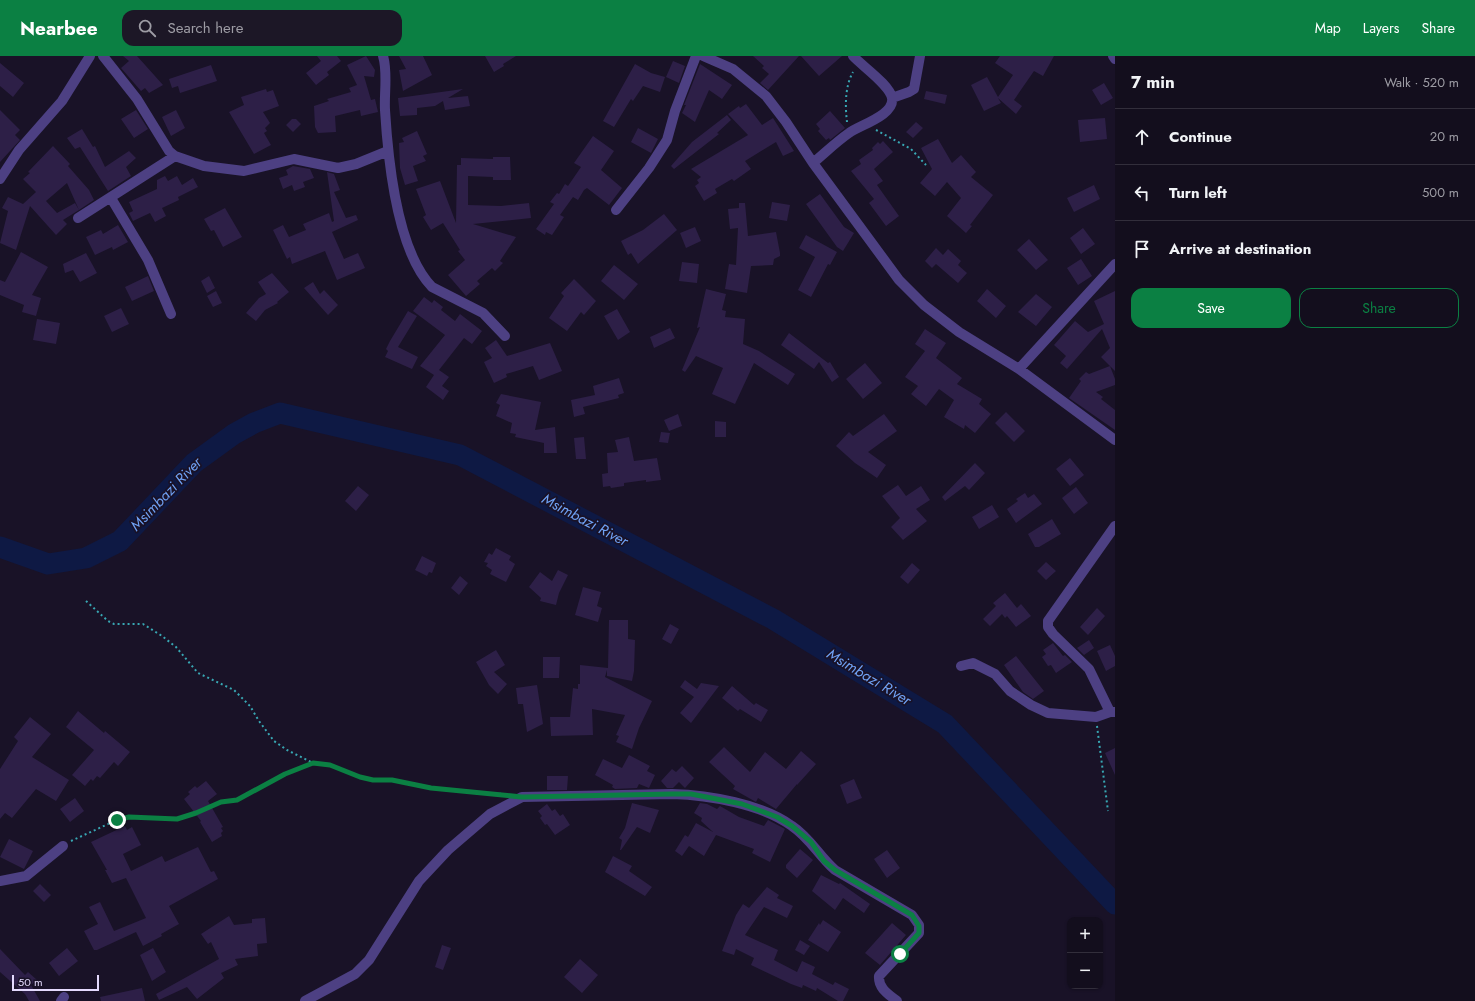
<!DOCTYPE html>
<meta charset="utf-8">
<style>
:root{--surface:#130e1d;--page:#1c1726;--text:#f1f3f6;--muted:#9d9ca4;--line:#322e3b;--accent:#0b8043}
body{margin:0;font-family:Jost,sans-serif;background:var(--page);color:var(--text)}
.controls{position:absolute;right:12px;bottom:12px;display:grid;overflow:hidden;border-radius:8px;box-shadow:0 1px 3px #0004}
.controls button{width:36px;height:36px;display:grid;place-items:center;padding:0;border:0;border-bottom:1px solid var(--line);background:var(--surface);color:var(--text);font:20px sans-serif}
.scale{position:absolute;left:12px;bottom:10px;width:87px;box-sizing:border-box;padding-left:4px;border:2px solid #e4dafd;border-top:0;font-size:11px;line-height:14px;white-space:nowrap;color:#e4dafd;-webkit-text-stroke:3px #191227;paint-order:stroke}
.stop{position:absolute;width:12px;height:12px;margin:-9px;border:3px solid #0b8043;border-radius:50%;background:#fff}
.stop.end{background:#0b8043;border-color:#fff;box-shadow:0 1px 4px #0008}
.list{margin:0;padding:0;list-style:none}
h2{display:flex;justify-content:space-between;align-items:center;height:52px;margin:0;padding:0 16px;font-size:17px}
h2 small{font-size:13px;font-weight:400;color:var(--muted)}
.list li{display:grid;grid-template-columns:26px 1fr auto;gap:12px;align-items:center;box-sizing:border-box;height:56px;padding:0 16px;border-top:1px solid var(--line)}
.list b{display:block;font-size:15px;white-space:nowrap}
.list em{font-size:13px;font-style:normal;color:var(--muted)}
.actions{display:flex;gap:8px;padding:12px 16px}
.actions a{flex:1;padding:9px 0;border:1px solid var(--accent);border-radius:12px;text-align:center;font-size:14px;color:var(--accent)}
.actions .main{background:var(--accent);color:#fff}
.icon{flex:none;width:22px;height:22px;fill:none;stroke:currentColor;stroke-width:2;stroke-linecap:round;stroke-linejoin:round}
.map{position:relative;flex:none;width:1115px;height:945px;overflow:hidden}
header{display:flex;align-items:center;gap:24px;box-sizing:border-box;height:56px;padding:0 20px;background:var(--accent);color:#fff}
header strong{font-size:19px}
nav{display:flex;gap:22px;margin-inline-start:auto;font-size:14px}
.search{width:280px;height:36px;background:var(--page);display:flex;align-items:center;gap:10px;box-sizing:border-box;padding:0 14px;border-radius:12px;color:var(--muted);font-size:15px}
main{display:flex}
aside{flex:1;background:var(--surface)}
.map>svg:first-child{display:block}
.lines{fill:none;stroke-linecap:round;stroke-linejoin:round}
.river{stroke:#0e1944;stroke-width:21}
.building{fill:#2d1f47}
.path{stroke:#38a7b3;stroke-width:2;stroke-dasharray:2 3;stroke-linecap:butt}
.minor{stroke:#4d4083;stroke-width:10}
.route{stroke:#0b8043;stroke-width:5}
.labels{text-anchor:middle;stroke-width:3.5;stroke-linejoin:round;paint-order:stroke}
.water-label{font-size:15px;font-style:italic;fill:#70a2f5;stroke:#191227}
</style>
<header>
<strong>Nearbee</strong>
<div class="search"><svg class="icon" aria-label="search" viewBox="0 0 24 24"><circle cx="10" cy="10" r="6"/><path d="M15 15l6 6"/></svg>Search here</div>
<nav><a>Map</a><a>Layers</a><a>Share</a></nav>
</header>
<main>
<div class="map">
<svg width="1115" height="945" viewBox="0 0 1115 945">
<rect width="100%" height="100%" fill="#191227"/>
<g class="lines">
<path class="river" d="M 0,491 L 48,508 L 86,502 L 120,485 L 194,407 L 234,378 L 254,367 L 280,357 L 460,399 L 773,563 L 945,668 L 1115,848"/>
</g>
<path class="building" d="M 123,0 L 137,0 L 163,29 L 149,37 L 145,32 L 141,35 L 121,12 L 129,5 Z
M 317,0 L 337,0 L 341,5 L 327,16 L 329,19 L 316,29 L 306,17 L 321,5 Z
M 366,0 L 375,14 L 374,21 L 364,20 L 371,44 L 375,43 L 378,56 L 361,60 L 360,54 L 335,60 L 336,76 L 318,77 L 315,71 L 314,50 L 329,45 L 327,43 L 351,36 L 349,32 L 357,29 L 347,9 Z
M 399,0 L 423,0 L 432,19 L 403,35 L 399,14 L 406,13 Z
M 485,0 L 516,0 L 503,8 L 504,10 L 494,16 Z
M 753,0 L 799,0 L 768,34 L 760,27 L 769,18 L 762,12 L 764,10 Z
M 801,0 L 842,0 L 819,20 Z
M 1000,0 L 1054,0 L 1043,20 L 1034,15 L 1014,44 L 1022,50 L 1016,58 L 998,42 L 1001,47 L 984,55 L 971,29 L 987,21 L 998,41 L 1013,19 L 995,7 Z
M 673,5 L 685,10 L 679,27 L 666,21 Z
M 0,7 L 24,27 L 13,41 L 0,30 Z
M 635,8 L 651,17 L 665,21 L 660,36 L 643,30 L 633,45 L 631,43 L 614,71 L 603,65 Z
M 700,8 L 732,29 L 722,43 L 709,34 L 695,66 L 682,57 L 686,49 L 684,49 Z
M 211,9 L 217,25 L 180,37 L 178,30 L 172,32 L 169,23 Z
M 1104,27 L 1113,42 L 1101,49 L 1092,34 Z
M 266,33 L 267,36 L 273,34 L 279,50 L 263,56 L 270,67 L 265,72 L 267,75 L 264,77 L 271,89 L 254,98 L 229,56 L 244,49 L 241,41 Z
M 463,33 L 448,42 L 468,40 L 470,50 L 445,54 L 443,45 L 435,50 L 417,52 L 417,59 L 400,60 L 398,42 Z
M 926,35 L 947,39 L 945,48 L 924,43 Z
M 746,48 L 762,69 L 773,62 L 794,95 L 783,100 L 776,86 L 745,105 L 751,113 L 734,125 L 732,123 L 715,133 L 717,137 L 704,145 L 695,130 L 699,127 L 697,124 L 701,121 L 691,113 L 748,79 L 728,58 L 739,50 L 740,52 Z
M 0,54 L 20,74 L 15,79 L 20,84 L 0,106 Z
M 136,54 L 148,73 L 134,82 L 121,63 Z
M 176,54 L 185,72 L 171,80 L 162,61 Z
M 830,55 L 845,72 L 830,84 L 829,82 L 826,84 L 818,75 L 820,73 L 816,68 Z
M 727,59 L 731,64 L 717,77 L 719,78 L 674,113 L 671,110 L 692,86 Z
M 1105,62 L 1107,83 L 1080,86 L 1078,64 Z
M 292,63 L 296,63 L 301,68 L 293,76 L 286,69 Z
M 916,66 L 923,72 L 913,82 L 906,76 Z
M 638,72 L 658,83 L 651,97 L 631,86 Z
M 82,73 L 93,91 L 95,90 L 105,111 L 129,95 L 136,102 L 126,111 L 131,120 L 108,135 L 80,91 L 75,93 L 67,82 Z
M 417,75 L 427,98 L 423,100 L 426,105 L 413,110 L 418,125 L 405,129 L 400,112 L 399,87 L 404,86 L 402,82 Z
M 593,80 L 614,95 L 601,114 L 622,132 L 609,149 L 587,132 L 584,134 L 578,144 L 573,141 L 560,159 L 564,161 L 552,179 L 546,176 L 545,179 L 536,173 L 554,148 L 550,146 L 557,137 L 559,138 L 565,128 L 568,130 L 581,111 L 574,107 Z
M 938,83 L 952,107 L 961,99 L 976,116 L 971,121 L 993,139 L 970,169 L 972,170 L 966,177 L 947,160 L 961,142 L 947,126 L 935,140 L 920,127 L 932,113 L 921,92 Z
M 883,85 L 893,96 L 874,113 L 883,125 L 877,129 L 899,160 L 886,170 L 869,147 L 874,143 L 851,115 L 861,108 L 859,104 L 873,94 L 872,92 L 878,86 L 880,88 Z
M 53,90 L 70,108 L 68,110 L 89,134 L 94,144 L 79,154 L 67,127 L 46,145 L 57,157 L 75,147 L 79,154 L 63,164 L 67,168 L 56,179 L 30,150 L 16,194 L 0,187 L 8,155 L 2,152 L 8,141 L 23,148 L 36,136 L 23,123 L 30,117 L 28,116 Z
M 493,101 L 510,101 L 511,124 L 493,124 L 493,121 L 468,120 L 468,149 L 501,150 L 529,147 L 531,162 L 473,168 L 516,181 L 500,205 L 503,207 L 495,215 L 492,212 L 477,225 L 480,228 L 466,240 L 448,219 L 465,204 L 458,195 L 460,194 L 443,167 L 431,174 L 423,161 L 426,159 L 416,133 L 440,125 L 456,167 L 457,109 L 461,109 L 461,102 L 493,103 Z
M 293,110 L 310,113 L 314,122 L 303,126 L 305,131 L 294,135 L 292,129 L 283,133 L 279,122 L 288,119 L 286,114 Z
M 327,116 L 334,118 L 340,134 L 334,136 L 346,162 L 356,159 L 358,164 L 332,176 L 344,203 L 358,197 L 365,212 L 337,224 L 325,195 L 292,208 L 290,201 L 287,203 L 273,174 L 283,169 L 289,181 L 306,174 L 303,168 L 329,157 L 332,166 L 334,165 Z
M 165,120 L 168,125 L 177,120 L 182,129 L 193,122 L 198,131 L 178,141 L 179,144 L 162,152 L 166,160 L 155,166 L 150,157 L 133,165 L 129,157 L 133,155 L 129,146 L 157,133 L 157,124 Z
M 1094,129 L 1100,143 L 1074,156 L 1067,142 Z
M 820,138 L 844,171 L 854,177 L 843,195 L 837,191 L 806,148 Z
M 772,146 L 790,149 L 787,165 L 769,162 Z
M 739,147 L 745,147 L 748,180 L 776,176 L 780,197 L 780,200 L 774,203 L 773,209 L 751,210 L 747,237 L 725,233 L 729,208 L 736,209 L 738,172 L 730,173 L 728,153 L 739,152 Z
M 225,152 L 242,181 L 223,191 L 214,174 L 211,175 L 204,163 Z
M 664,158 L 677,174 L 638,208 L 631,197 L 628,199 L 621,185 L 643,174 Z
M 118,169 L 128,186 L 113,194 L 112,191 L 95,199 L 86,181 L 101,174 L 103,178 Z
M 695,171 L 701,185 L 686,192 L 680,177 Z
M 1083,172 L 1095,188 L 1081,198 L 1070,182 Z
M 806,179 L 837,196 L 830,209 L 828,208 L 811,241 L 798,234 L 815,201 L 799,192 Z
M 1029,183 L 1048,204 L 1036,214 L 1017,194 Z
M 936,192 L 943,199 L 948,193 L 961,205 L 958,209 L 967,217 L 958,227 L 936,208 L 932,212 L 925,205 Z
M 21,196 L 48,211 L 32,239 L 41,242 L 36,260 L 22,256 L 24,249 L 0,239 L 0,224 L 5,226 Z
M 86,197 L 97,217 L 80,226 L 73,214 L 65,217 L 63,208 Z
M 1081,203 L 1092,220 L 1078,229 L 1067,212 Z
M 682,206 L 699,208 L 697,227 L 679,225 Z
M 614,209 L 638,228 L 624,244 L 601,225 Z
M 272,217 L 289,236 L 277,246 L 278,247 L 265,254 L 256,265 L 246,257 L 259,242 L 266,238 L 258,226 Z
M 148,220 L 154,235 L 132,245 L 125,231 Z
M 209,220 L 215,232 L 207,237 L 201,225 Z
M 574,223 L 596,245 L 584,259 L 581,256 L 567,275 L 549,262 L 564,240 L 561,237 Z
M 313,226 L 320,238 L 324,234 L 338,249 L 328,259 L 304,232 Z
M 706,233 L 726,238 L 722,254 L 726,255 L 725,261 L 745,263 L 743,288 L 759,295 L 795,318 L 788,329 L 754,307 L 735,348 L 712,338 L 723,312 L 696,300 L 685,316 L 682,314 L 700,271 L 697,272 Z
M 987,233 L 1006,250 L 996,262 L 977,245 Z
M 216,235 L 222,247 L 213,251 L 207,240 Z
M 1115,235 L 1115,315 L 1101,301 L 1110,292 L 1102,273 L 1067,313 L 1060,307 L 1066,300 L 1054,289 L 1075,265 L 1088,276 L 1104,268 L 1094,245 Z
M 1036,238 L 1052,251 L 1036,270 L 1018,256 Z
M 424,241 L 432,247 L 434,244 L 443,251 L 441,254 L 455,265 L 460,258 L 482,275 L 472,288 L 464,282 L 439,314 L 449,321 L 442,330 L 449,335 L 443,344 L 426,331 L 434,319 L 420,310 L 445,279 L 413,255 Z
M 121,252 L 129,268 L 112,276 L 104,260 Z
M 617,253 L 630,276 L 618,284 L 604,260 Z
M 408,255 L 417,260 L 398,291 L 418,301 L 412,313 L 385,301 L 388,295 L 386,293 L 390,285 Z
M 37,263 L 60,267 L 56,288 L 33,284 Z
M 670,272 L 675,282 L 654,292 L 650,281 Z
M 925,273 L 946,287 L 936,302 L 962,322 L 957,328 L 982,343 L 979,348 L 991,358 L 975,377 L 965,369 L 964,373 L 944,361 L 954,344 L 939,333 L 926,350 L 911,338 L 918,330 L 905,321 L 925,295 L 915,288 Z
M 789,277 L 828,307 L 830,306 L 839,321 L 832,326 L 819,306 L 814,313 L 781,289 Z
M 496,284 L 507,300 L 550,287 L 562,315 L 539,324 L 533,310 L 506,318 L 507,321 L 494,327 L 484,306 L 492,302 L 485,292 Z
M 865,307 L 882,327 L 863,343 L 846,323 Z
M 1110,310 L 1115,323 L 1115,329 L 1096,336 L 1103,341 L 1101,343 L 1115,354 L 1115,374 L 1069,342 L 1081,325 L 1079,323 L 1086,316 L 1089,318 Z
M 619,322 L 624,337 L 618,339 L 619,342 L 583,351 L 585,358 L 574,361 L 571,344 L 595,339 L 593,330 Z
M 501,338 L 541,346 L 535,374 L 555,371 L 557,397 L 544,397 L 544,387 L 515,381 L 516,378 L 510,377 L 512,367 L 496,360 L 500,349 L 496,347 Z
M 1006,356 L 1025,375 L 1014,386 L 995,367 Z
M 678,358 L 682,370 L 669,375 L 664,364 Z
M 884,358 L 897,375 L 868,396 L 886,409 L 877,422 L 855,407 L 836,390 L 849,376 L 853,380 Z
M 715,365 L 726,366 L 726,381 L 715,381 Z
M 661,376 L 670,377 L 668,387 L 659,386 Z
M 584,381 L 586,403 L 576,403 L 574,382 Z
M 629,381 L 634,405 L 657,402 L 661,424 L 646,426 L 646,424 L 624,427 L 624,430 L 611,432 L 610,430 L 603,431 L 602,418 L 608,417 L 607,397 L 618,396 L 615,384 Z
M 1070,402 L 1084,419 L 1070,430 L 1056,413 Z
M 975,407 L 985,417 L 969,434 L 965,430 L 945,445 L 942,441 Z
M 898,429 L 906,440 L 921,430 L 930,444 L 916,453 L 927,465 L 903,484 L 891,471 L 900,462 L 882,440 Z
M 358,430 L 369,439 L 356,455 L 345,445 Z
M 1076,431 L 1088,447 L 1074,458 L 1062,442 Z
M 1025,437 L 1028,442 L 1034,438 L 1042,448 L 1016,467 L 1007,453 L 1018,445 L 1016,443 Z
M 992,449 L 999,461 L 979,473 L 972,461 Z
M 1052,463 L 1061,478 L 1039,491 L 1035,491 L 1028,478 Z
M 496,492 L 511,500 L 509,504 L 515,508 L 506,526 L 490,518 L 492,514 L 486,510 L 488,507 L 484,506 L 489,497 L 492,499 Z
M 422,500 L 436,507 L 432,517 L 429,516 L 427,520 L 415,514 Z
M 1046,506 L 1056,515 L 1046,524 L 1037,515 Z
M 912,507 L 920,514 L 908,528 L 900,521 Z
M 558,514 L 568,519 L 559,537 L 556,549 L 540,545 L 541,542 L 529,531 L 540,516 L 552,525 Z
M 460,520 L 468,527 L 459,539 L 451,532 Z
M 583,531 L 601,536 L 597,550 L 602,552 L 598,566 L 575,559 Z
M 1005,537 L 1017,552 L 1021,548 L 1031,560 L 1016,571 L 1007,560 L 1005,562 L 1002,558 L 990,570 L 983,563 L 996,550 L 993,547 Z
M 1097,552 L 1105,560 L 1088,579 L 1080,571 Z
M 609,564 L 628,564 L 628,583 L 635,584 L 634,615 L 632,625 L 607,620 L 607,614 L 605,621 L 652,645 L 639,672 L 632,693 L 616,686 L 619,680 L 616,679 L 625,659 L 592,653 L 593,679 L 551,680 L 550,661 L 570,661 L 573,632 L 578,633 L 578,628 L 580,628 L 580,609 L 608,612 Z
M 670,568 L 679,573 L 671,588 L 662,583 Z
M 1089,584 L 1094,592 L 1084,599 L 1077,592 Z
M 1053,587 L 1063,600 L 1065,599 L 1072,606 L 1056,617 L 1051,609 L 1048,610 L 1042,601 L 1046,598 L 1043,594 Z
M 1110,589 L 1115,600 L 1115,610 L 1106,615 L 1097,595 Z
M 496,594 L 505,609 L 494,616 L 507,628 L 498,638 L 489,629 L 476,606 Z
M 1016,600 L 1044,635 L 1033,643 L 1023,636 L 1004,609 Z
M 543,601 L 560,601 L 559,622 L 543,622 Z
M 685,624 L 697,633 L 701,627 L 719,630 L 691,667 L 680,657 L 694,641 L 680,631 Z
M 537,629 L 543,668 L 527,676 L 523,648 L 518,648 L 516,632 Z
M 732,630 L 754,649 L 756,647 L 768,654 L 761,666 L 740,653 L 738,655 L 722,642 Z
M 78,655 L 104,677 L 105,675 L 130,696 L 118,710 L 114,706 L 100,722 L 97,720 L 93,725 L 91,723 L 85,730 L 72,719 L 94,694 L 66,671 Z
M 30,661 L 51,678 L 32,701 L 69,724 L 56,745 L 36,733 L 12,762 L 5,757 L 0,763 L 0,713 L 18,685 L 14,681 Z
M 724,691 L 750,716 L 765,696 L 786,713 L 801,695 L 816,708 L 797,729 L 797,728 L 776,753 L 758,742 L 756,746 L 733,733 L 735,730 L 709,706 Z
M 1115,692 L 1115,719 L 1105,697 Z
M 629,699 L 650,710 L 647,715 L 655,719 L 649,732 L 639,728 L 637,732 L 615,733 L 612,731 L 613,729 L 595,719 L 603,703 L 622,712 Z
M 682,710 L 694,722 L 685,732 L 679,726 L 673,732 L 667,732 L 661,725 L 672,713 L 676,716 Z
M 547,720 L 568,720 L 567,734 L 547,734 Z
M 854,723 L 862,742 L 847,748 L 840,729 Z
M 206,725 L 217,738 L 208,745 L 223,771 L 221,772 L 223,775 L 221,777 L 222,780 L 212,786 L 200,766 L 201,765 L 184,743 L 190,738 L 188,736 L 195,730 L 197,732 Z
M 75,742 L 84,755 L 70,766 L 60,753 Z
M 632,747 L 659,754 L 650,777 L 637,771 L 621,794 L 620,794 L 622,784 L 619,782 L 625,772 Z
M 700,747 L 707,748 L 717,753 L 720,750 L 739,761 L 764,770 L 768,764 L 785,773 L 770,806 L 752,797 L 754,793 L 716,779 L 704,800 L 689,790 L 682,800 L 675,795 L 685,779 L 688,781 L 696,767 L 713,776 L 701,765 L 702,762 L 694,757 Z
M 547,748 L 552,755 L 555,753 L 560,760 L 563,758 L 570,769 L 555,779 L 547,768 L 545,769 L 540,762 L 542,760 L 538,755 Z
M 125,770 L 127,774 L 132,771 L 141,789 L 123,798 L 131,815 L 162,800 L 165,806 L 198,791 L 211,816 L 214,815 L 218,823 L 169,850 L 179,868 L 161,878 L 162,880 L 143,890 L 136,876 L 97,894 L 94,894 L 84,875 L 98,868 L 89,851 L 100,846 L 114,875 L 146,862 L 126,822 L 112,827 L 105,814 L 107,814 L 91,786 Z
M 9,783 L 33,795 L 24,813 L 0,801 Z
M 800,793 L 813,804 L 797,822 L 786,812 L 786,809 Z
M 887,794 L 900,812 L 887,822 L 874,803 Z
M 613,800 L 632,810 L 629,815 L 652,831 L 645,840 L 605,816 Z
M 821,819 L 839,828 L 840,827 L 870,848 L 864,857 L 843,842 L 835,854 L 812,835 Z
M 40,828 L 51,839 L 44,846 L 33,835 Z
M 767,831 L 779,839 L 777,842 L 793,850 L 787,862 L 764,851 L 745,879 L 778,894 L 774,904 L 797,916 L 802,905 L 815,911 L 812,918 L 833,929 L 835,926 L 849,933 L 843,945 L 838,945 L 817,932 L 816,935 L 803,929 L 802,932 L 791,928 L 751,909 L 754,902 L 736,893 L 734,899 L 722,895 L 736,859 L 743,848 L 749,852 Z
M 229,860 L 234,869 L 252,867 L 252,863 L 265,862 L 267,887 L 257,888 L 258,900 L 235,903 L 238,909 L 221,917 L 224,922 L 197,943 L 187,931 L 159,944 L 156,938 L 219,903 L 211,886 L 208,888 L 201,878 Z
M 823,864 L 841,876 L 828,896 L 808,884 L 819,867 L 820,869 Z
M 892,867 L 906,879 L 880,909 L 865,897 Z
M 800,884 L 810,890 L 804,899 L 795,894 Z
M 442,889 L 451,892 L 443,914 L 435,911 Z
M 67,892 L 78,905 L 59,920 L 49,907 Z
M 153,892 L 166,916 L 152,925 L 140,899 Z
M 0,893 L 25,919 L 28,916 L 37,924 L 31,929 L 40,945 L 29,945 L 25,938 L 0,916 Z
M 580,903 L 598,919 L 582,937 L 564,921 Z
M 142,932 L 145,945 L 101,945 L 100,941 Z"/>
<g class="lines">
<path class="path" d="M 847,66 C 845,50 845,30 853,16
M 876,74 L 911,93 L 926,109
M 86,545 L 108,565 L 114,568 L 143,568 L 162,580 L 176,591 L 198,617 L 234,634 L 250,650 L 259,665 L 274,685 L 287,694 L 313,707 L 330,709 L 360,721 L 373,724 L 392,724 L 431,732 L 503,738
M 1097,670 L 1108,755
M 71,785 L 117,764 L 129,761 L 177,763 L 196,757 L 221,746 L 237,744 L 285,718 L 313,707"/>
<path class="minor" d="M 103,0 L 137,43 L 169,95 L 175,100 L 204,110 L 244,115 L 294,103 L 338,112 L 356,108 L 388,95
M 383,0 C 388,16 384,37 385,54 C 388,103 397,195 432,231 L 483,257 L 505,280
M 703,0 L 733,13 L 766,40 L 786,66 L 813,107 L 899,224 L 924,249 L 959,276 L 1019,313 L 1115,384
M 1113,0 L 1115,3
M 892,42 L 909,36 L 914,33 L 920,0
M 813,107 C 825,97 836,86 849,77 C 860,69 895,59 892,42 C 890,29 862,10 853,0
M 0,123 L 19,94 L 62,45 L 90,0
M 111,142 L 148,204 L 171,258
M 616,154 L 649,112 L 667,84 L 675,55 L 696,0
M 78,162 L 175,100
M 1019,313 L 1115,208
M 961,610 L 973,607 L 995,618 L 1010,635 L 1031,649 L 1048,657 L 1096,661 L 1110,656 L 1115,656
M 1110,656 L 1089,613 L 1053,578 L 1048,571 L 1048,565 L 1115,470
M 0,825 L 26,820 L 63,790
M 61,945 L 64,941
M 305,945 L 355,918 L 369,904 L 419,825 L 448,794 L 490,758 L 522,741 L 672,738 C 709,739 762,748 792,770 C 810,782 819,800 835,814 L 912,859 L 919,869 L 919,877 L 879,920 C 878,932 888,938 897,945"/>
</g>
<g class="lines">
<path class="route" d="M 117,764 L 129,761 L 177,763 L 196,757 L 221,746 L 237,744 L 285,718 L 313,707 L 330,709 L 360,721 L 373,724 L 392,724 L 431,732 L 522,741 L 672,738 L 691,738 L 742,748 L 777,761 L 792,770 L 811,786 L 824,805 L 835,814 L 912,859 L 919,870 L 919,877 L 900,898"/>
</g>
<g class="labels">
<g class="water-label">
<text transform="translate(166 438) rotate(-46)" y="5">Msimbazi River</text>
<text transform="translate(585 464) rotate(28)" y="5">Msimbazi River</text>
<text transform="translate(869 621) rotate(31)" y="5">Msimbazi River</text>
</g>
</g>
</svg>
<div class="controls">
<button>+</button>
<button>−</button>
</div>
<div class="scale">50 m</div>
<div class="stop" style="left:900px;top:898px"></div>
<div class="stop end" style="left:117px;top:764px"></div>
</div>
<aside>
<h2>7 min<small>Walk · 520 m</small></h2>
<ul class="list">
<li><svg class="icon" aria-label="ahead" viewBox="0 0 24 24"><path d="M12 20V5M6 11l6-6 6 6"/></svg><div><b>Continue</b></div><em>20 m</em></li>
<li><svg class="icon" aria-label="left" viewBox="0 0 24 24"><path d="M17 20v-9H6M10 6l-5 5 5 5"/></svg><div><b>Turn left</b></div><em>500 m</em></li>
<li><svg class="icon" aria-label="arrive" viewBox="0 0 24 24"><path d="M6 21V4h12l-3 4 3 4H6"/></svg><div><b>Arrive at destination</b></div></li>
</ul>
<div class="actions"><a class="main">Save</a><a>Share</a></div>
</aside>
</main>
